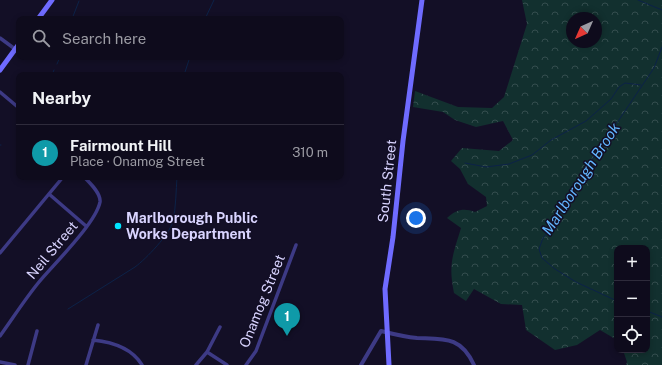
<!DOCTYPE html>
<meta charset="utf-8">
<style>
:root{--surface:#0e0b1c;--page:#171425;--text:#f1f3f6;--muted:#9b9ba3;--line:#2e2b3b;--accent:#7c3aed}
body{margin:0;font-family:"Public Sans",sans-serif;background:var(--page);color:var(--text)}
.controls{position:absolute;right:12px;bottom:12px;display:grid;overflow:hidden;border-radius:8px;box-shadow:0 2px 6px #0003}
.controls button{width:36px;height:36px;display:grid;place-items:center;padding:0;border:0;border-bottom:1px solid var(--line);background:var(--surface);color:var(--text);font:20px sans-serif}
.compass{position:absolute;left:566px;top:12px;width:36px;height:36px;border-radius:50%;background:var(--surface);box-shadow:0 2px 6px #0003;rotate:225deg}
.you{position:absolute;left:416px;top:218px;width:14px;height:14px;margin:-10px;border:3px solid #fff;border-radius:50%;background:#1a73e8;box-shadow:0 0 0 6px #1a73e833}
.badge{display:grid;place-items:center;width:26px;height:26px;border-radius:50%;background:var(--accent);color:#fff;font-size:13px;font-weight:700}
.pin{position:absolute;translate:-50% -33px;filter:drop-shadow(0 1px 2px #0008)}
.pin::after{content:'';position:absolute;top:21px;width:14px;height:12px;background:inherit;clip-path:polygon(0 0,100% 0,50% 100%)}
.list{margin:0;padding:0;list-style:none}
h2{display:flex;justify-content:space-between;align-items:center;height:52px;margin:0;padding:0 16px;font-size:17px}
h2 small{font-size:13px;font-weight:400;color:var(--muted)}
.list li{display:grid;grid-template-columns:26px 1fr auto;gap:12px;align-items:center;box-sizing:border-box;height:56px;padding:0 16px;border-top:1px solid var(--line)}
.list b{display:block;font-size:15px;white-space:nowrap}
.list p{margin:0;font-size:13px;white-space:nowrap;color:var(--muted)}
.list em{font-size:13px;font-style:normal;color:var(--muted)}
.icon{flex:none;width:22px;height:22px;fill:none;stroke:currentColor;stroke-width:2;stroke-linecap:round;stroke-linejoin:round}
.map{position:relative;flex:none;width:662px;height:365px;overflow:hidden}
.search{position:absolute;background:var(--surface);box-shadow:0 2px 6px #0003;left:16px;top:16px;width:328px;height:44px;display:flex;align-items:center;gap:10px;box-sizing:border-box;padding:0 14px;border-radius:8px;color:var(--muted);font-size:15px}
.panel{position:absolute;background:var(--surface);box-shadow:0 2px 6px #0003;left:16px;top:72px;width:328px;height:108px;border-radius:8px}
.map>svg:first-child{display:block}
.forest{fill:url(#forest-crowns);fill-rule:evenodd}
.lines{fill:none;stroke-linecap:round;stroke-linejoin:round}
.stream{stroke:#0c2248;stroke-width:1}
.minor{stroke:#3d3a85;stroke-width:3.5}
.tertiary{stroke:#3d3a85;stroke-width:4}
.secondary{stroke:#6f6bff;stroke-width:5}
.poi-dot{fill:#00e5ff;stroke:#130f26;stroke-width:1.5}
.labels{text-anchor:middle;stroke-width:3;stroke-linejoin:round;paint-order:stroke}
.street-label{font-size:14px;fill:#d9d4ff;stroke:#130f26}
.poi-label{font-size:14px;font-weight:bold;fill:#d9d4ff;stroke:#130f26;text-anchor:start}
.water-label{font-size:15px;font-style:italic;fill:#62b6ff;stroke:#130f26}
</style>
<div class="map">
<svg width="662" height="365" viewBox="0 0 662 365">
<defs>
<pattern id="forest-crowns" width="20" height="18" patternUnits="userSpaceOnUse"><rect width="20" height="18" fill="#12302f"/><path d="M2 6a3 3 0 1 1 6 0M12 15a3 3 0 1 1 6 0" fill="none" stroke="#344d4e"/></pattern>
</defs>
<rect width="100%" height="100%" fill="#130f26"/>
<path class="forest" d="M 522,0 L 662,0 L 662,365 L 626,365 L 627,362 L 623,350 L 647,350 L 647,248 L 617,248 L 617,340 L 600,330 L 577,345 L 555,350 L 526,330 L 522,305 L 501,304 L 474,289 L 466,301 L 454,293 C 448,264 453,255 461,228 L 447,218 C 457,209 464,208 475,212 L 487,206 L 486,197 L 468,184 L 460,169 L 451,161 L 462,148 L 499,151 L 513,140 L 503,121 L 476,127 L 455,120 L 443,112 L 413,107 L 415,91 L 458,107 L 492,108 L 504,97 L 527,24 ZM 572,18 L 596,18 L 596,42 L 572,42 Z"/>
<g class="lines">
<path class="stream" d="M 638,0 L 662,10
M 72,19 L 79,1
M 205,19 L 214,0
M 57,64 L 60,57
M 52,75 L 54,70
M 184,75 L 190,57
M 0,145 L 1,145
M 465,163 L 486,167 L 509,164 L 532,155 L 551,140 L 586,121 L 611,99 L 619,87 L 625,83 L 641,85
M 617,301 L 576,282 L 555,269 L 542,258 L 539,249 L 543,238 L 554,225 L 581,176 L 654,68 L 662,47
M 68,309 L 135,267 C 146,259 170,234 173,221 C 176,207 176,191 177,177
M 647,311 L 662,317"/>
<path class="minor" d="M 0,38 L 15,49
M 0,92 L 19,108
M 49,194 L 86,226
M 0,253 L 63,177
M 0,336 C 13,318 25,299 39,282 C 54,264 96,223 100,202 C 101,193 90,183 84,177
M 93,340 C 112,342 132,348 142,365
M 207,352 L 227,365
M 0,362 L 15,365
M 28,365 L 37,331
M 86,365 L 98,325
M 196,365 L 207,352 L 220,327
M 246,365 L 256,351 L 296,245"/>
<path class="tertiary" d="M 361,365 L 381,331 C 393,334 405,337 417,338 C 444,339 461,336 474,365"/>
<path class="secondary" d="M 38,19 L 52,0
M 0,70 L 19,44
M 389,365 L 385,289 L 393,237 L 403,141 L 422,0"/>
</g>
<circle class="poi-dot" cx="118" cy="226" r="4"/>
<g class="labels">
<g class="street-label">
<text transform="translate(387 181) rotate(-84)" y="5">South Street</text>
<text transform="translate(52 250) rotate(-50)" y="5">Neil Street</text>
<text transform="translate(262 301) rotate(-68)" y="5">Onamog Street</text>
</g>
<g class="poi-label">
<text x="126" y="223">Marlborough Public<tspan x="126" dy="16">Works Department</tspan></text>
</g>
<g class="water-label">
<text transform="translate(581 179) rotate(-57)" y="5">Marlborough Brook</text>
</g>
</g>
</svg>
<div class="controls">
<button>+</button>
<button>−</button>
<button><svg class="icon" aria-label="locate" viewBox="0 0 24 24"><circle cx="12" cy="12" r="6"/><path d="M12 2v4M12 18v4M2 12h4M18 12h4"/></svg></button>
</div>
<svg class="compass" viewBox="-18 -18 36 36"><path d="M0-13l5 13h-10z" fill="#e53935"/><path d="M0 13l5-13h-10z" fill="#9b9ba3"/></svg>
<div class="you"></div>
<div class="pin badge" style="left:287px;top:336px;background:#0f9aa8">1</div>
<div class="search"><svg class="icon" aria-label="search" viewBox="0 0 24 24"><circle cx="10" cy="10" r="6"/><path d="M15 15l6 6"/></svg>Search here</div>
<section class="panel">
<h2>Nearby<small></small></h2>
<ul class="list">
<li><span class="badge" style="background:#0f9aa8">1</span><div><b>Fairmount Hill</b><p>Place · Onamog Street</p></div><em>310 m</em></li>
</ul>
</section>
</div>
